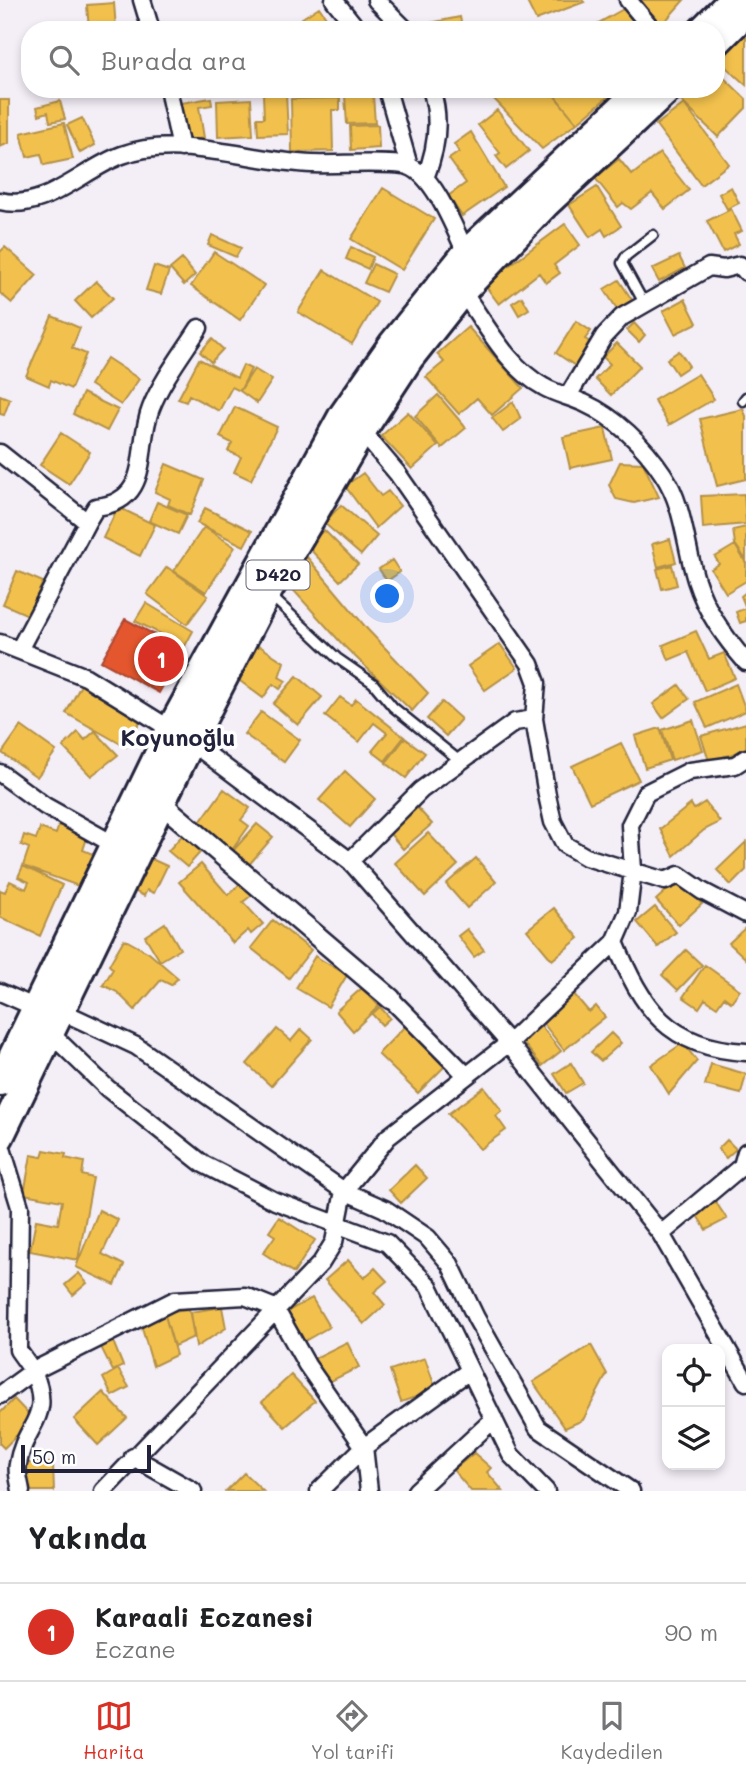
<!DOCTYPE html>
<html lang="tr">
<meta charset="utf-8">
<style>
:root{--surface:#fff;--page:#f2f2f2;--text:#202124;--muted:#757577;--line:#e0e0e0;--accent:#d93025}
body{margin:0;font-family:Mali,sans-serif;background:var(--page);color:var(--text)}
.controls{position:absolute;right:21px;bottom:21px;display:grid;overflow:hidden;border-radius:14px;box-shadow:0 4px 10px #0003}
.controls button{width:63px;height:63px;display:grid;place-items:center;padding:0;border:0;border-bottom:2px solid var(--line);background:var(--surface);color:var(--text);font:35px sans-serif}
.scale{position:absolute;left:21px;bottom:18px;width:130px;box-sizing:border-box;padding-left:7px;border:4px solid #22223b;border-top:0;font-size:19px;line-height:24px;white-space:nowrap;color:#22223b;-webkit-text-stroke:5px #fff;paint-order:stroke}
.you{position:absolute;left:388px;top:597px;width:24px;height:24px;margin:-18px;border:5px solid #fff;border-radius:50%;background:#1a73e8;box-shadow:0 0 0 10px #1a73e833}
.badge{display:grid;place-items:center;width:46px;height:46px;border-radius:50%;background:var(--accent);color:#fff;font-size:23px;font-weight:700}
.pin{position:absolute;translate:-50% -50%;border:4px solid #fff;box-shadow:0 2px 7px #0006}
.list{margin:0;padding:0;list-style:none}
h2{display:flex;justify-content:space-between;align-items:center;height:91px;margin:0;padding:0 28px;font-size:30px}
h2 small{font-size:23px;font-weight:400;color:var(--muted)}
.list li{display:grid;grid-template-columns:46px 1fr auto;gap:21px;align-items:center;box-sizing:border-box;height:98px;padding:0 28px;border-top:2px solid var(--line)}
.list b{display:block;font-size:26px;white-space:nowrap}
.list p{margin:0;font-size:23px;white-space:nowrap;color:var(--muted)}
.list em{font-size:23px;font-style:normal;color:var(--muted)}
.icon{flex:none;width:38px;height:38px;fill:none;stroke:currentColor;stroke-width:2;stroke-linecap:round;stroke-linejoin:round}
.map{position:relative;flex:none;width:746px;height:1491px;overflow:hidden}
.search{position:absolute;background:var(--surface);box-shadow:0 4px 10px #0003;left:21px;right:21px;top:21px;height:77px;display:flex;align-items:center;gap:18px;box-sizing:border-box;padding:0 24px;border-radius:28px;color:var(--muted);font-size:26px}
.sheet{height:189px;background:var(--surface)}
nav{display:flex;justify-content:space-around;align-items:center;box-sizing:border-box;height:98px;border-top:2px solid var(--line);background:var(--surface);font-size:19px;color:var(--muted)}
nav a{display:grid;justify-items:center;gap:4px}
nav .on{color:var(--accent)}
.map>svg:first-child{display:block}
.homes{fill:#f2c14e;stroke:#b49148;stroke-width:2}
.shops{fill:#e4572e;stroke:#aa4732;stroke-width:2}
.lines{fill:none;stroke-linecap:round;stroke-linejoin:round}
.service-casing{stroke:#22223b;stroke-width:13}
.minor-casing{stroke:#22223b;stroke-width:21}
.tertiary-casing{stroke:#22223b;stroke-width:24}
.trunk-casing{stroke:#22223b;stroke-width:32}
.service{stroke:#fff;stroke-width:8}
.minor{stroke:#fff;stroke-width:16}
.tertiary{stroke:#fff;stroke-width:19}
.trunk{stroke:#fff;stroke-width:26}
.labels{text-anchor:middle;stroke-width:7;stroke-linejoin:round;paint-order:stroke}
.shield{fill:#fff;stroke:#646476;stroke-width:2}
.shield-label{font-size:18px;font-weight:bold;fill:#22223b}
.quarter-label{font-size:23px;font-weight:bold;fill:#22223b;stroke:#fff}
</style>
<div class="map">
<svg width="746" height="1491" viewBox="0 0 746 1491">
<rect width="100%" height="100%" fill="#f4eef7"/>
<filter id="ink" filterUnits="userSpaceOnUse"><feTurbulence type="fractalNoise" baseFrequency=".0143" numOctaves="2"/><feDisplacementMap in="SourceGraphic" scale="14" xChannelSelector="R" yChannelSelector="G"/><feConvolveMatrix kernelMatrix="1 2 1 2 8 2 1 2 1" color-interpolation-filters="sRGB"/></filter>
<g filter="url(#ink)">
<path class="homes" d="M 526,0 L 582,0 L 584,2 L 536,20 Z
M 630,0 L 684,0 L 660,27 Z
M 114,3 L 116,29 L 89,30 L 87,5 Z
M 319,7 L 335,30 L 288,30 L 287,28 Z
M 627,7 L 645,30 L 599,30 L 595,25 Z
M 460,17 L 463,30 L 421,30 L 420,25 Z
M 746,29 L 746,85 L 719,61 Z
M 716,70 L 746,99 L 746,108 L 718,137 L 678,98 L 687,89 L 716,89 Z
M 506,89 L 549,89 L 577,123 L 542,149 L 494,99 Z
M 549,89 L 617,89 L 577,123 Z
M 286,93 L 288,134 L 258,135 L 257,118 L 264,118 L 263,94 Z
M 373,95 L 375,123 L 347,124 L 345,96 Z
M 211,98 L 212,105 L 199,107 L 204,138 L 181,142 L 175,104 Z
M 340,98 L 340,110 L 332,110 L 333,151 L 292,152 L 291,99 Z
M 251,99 L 253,135 L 218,137 L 217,101 Z
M 0,100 L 9,100 L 9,143 L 0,147 Z
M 60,101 L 65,119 L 50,122 L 48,112 L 39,115 L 37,107 Z
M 684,104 L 729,164 L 701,185 L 656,125 Z
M 497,110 L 529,151 L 506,169 L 496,156 L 500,153 L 478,125 Z
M 82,118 L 95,145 L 80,153 L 67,125 Z
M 64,123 L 73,159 L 44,165 L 41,154 L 27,157 L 21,133 Z
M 378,125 L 379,148 L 351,150 L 350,126 Z
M 471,132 L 504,187 L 462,216 L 448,196 L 466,183 L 449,159 L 459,152 L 454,144 Z
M 660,153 L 689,190 L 665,209 L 652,193 L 631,209 L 623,203 L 618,207 L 595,178 L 619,159 L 632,175 Z
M 597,187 L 621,226 L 606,236 L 602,229 L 590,237 L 569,205 Z
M 731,187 L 739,203 L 727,209 L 719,194 Z
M 383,188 L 434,219 L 402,270 L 351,239 Z
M 731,209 L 742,231 L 734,234 L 739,244 L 723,252 L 707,221 Z
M 565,224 L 580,245 L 554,265 L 560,273 L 546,283 L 539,273 L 499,304 L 484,284 Z
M 212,235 L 241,248 L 236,257 L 208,245 Z
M 5,247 L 37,275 L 12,303 L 0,293 L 0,252 Z
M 351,247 L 373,257 L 368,269 L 346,259 Z
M 214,252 L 264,285 L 240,320 L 191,286 Z
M 679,256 L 685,268 L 659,282 L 652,269 Z
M 182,259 L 195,275 L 184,285 L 170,269 Z
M 373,264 L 394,274 L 385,292 L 364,283 Z
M 154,266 L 169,271 L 161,294 L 146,290 Z
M 324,270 L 377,302 L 352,344 L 298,312 Z
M 619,280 L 632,300 L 617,309 L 604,289 Z
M 96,281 L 113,298 L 91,318 L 75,301 Z
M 522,297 L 529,309 L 519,315 L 512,303 Z
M 685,299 L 697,323 L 675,334 L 663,311 Z
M 52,316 L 80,328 L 72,348 L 86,354 L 71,389 L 51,380 L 49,386 L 26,376 Z
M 576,321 L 591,331 L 585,339 L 592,343 L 577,367 L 556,353 Z
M 634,323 L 645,335 L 639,342 L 627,330 Z
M 468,327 L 523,388 L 492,415 L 477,398 L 459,414 L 426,377 L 444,362 L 437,354 Z
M 212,339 L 223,349 L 211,362 L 200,352 Z
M 617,343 L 640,366 L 611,395 L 595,379 L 610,364 L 603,357 Z
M 679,351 L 689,366 L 677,374 L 667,359 Z
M 107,358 L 139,379 L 121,405 L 90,385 Z
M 199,359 L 237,378 L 243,365 L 251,369 L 240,391 L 232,387 L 219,411 L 189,395 L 186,402 L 178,399 Z
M 254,369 L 272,380 L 257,403 L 240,391 Z
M 698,374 L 714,399 L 669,425 L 654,400 Z
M 83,393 L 118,410 L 107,431 L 73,414 Z
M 0,395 L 10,399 L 4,415 L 0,414 Z
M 438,395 L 466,428 L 442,448 L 415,416 Z
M 513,402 L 521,419 L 503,432 L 492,418 Z
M 235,407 L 277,427 L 251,480 L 234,472 L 241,457 L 228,451 L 232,443 L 220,437 Z
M 743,409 L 746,416 L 746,479 L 717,486 L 700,419 Z
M 408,412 L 438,446 L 412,469 L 381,436 Z
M 605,428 L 612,459 L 570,468 L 563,437 Z
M 61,433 L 90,452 L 69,484 L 40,465 Z
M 620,462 L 643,463 L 659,497 L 634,503 L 616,499 L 609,485 Z
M 166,464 L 204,480 L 190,515 L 168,505 L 170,499 L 155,492 Z
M 363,473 L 381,496 L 388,491 L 400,506 L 376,528 L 345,486 Z
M 744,494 L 746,524 L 703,528 L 701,496 Z
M 157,502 L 187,515 L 178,534 L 149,521 Z
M 341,505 L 377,536 L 361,555 L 324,523 Z
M 118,507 L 155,525 L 140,556 L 103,538 Z
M 205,508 L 252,531 L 244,546 L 197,523 Z
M 204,527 L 235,547 L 206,592 L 174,571 Z
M 746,527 L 746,560 L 735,544 L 733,530 Z
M 324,530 L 358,564 L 340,581 L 307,546 Z
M 670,539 L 676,562 L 658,567 L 652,544 Z
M 735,545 L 746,563 L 746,581 L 726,593 L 711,569 L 719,564 L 715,557 Z
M 307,557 L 368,630 L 428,693 L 412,711 L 344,646 L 287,583 Z
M 392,560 L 400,572 L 387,581 L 379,569 Z
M 672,565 L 677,585 L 662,589 L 657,569 Z
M 167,567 L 208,596 L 187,624 L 147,594 Z
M 17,571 L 43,582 L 28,615 L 3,604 Z
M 746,592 L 746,621 L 740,623 L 736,612 L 746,608 L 741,596 Z
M 146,603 L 193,631 L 185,646 L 135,621 Z
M 696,631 L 709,659 L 724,653 L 735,678 L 705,691 L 688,652 L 669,660 L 663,645 Z
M 500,644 L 517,668 L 485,690 L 468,666 Z
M 258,645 L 284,662 L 279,677 L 286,681 L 280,689 L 273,684 L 263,698 L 236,678 Z
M 297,676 L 322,697 L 298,725 L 273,704 Z
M 83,681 L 144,714 L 126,747 L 66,713 Z
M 736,684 L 746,711 L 707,728 L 695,702 Z
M 679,685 L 689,699 L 663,718 L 653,704 Z
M 340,697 L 351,705 L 356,699 L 404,737 L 385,761 L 372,751 L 387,733 L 374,723 L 359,742 L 325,716 Z
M 442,702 L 461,719 L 446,736 L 427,719 Z
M 261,712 L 300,740 L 284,762 L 244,734 Z
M 693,720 L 703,750 L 672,760 L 662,730 Z
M 746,723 L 746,750 L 709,761 L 701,736 Z
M 21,726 L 56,751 L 37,777 L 2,753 Z
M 660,728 L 670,760 L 645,768 L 635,736 Z
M 95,731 L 118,755 L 91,776 L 63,747 L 78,732 L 85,740 Z
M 405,738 L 425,753 L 406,778 L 386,763 Z
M 621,743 L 639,780 L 590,803 L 572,766 Z
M 345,771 L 375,799 L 350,827 L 319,800 Z
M 224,789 L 250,808 L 241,820 L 249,826 L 232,850 L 198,825 Z
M 705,802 L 720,822 L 704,830 L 674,856 L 660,829 L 691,804 L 694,809 Z
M 414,804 L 432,824 L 403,849 L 386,829 Z
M 257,824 L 273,837 L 247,867 L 231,853 Z
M 59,825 L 88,835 L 83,850 L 95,855 L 84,888 L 23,866 L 29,848 L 21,845 L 24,835 L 36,839 L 40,828 L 56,834 Z
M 187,830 L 205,847 L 187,867 L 168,851 Z
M 428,833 L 458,865 L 425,896 L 395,863 Z
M 746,842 L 746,870 L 731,885 L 717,870 Z
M 147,857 L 167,866 L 154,893 L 147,890 L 144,896 L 132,890 Z
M 476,858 L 496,882 L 467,908 L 446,884 Z
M 201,864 L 228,895 L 241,883 L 252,895 L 243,902 L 263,924 L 251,934 L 248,930 L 233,943 L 179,882 Z
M 23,866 L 62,885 L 40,936 L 0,917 L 0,890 L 5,892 L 10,881 L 26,889 L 29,882 L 18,877 Z
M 679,879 L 702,904 L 679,925 L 656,900 Z
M 655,907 L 676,932 L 658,947 L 637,922 Z
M 554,908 L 579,938 L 552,960 L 527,930 Z
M 273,920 L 311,950 L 289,978 L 251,948 Z
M 165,923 L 180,949 L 160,961 L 145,936 Z
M 746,927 L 746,959 L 729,943 Z
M 467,929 L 484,950 L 474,957 L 458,936 Z
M 124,939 L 149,953 L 178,978 L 171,985 L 161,980 L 135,1010 L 117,992 L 103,985 L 113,969 L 109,965 Z
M 686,950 L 702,965 L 678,990 L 662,975 Z
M 315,956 L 347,975 L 328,1007 L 296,988 Z
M 705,965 L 740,990 L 731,1002 L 724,997 L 717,1007 L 705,999 L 699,1008 L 683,997 Z
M 362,988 L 379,1006 L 353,1031 L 336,1011 Z
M 573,993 L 589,1012 L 596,1006 L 605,1017 L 564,1050 L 540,1019 Z
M 380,1007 L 390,1018 L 382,1025 L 372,1014 Z
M 410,1021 L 450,1061 L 418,1093 L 378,1054 Z
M 541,1026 L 561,1051 L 542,1066 L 522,1041 Z
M 277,1029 L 291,1041 L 301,1029 L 312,1039 L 271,1086 L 247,1064 Z
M 611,1033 L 621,1043 L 601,1061 L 591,1052 Z
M 683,1043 L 697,1061 L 669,1094 L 651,1065 Z
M 571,1063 L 583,1083 L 566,1093 L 554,1074 Z
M 711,1064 L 746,1074 L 741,1094 L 705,1085 Z
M 484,1087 L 502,1111 L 496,1116 L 506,1130 L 480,1149 L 448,1114 Z
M 727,1140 L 736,1149 L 726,1158 L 718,1149 Z
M 44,1150 L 66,1154 L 65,1158 L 84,1162 L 82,1175 L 93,1178 L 78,1260 L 30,1251 L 36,1220 L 58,1224 L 62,1201 L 24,1194 L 31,1155 L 42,1157 Z
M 415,1165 L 427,1178 L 401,1203 L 389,1190 Z
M 713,1198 L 727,1219 L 706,1230 L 695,1212 Z
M 99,1210 L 118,1220 L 102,1254 L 124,1265 L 115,1285 L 76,1267 Z
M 279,1217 L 315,1240 L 294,1273 L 263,1253 L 275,1236 L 269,1232 Z
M 348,1260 L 364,1278 L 375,1268 L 387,1281 L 374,1292 L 385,1305 L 364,1324 L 325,1280 Z
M 79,1273 L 87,1283 L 73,1295 L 65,1285 Z
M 312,1298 L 329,1327 L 303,1342 L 286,1312 Z
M 222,1307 L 226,1328 L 196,1347 L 191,1312 Z
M 189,1309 L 194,1337 L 174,1346 L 164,1312 Z
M 164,1312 L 176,1355 L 153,1366 L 141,1325 Z
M 112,1339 L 123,1366 L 113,1371 L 100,1345 Z
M 347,1342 L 359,1367 L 323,1385 L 311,1360 Z
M 591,1345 L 607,1374 L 583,1420 L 565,1428 L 533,1382 Z
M 425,1358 L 436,1390 L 401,1402 L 390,1370 Z
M 118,1369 L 129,1387 L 112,1396 L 103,1378 Z
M 291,1375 L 315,1401 L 285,1427 L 262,1402 Z
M 103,1392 L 127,1418 L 98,1445 L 74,1419 Z
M 14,1399 L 33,1419 L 4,1448 L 0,1444 L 0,1413 Z
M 474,1453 L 491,1468 L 487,1472 L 503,1491 L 471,1491 L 453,1470 Z
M 25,1463 L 53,1463 L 54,1491 L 25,1491 Z
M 244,1473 L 263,1491 L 226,1491 Z"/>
<path class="shops" d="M 125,619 L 183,650 L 159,693 L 101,661 Z"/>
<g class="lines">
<g class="service-casing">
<path id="service" d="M 644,303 L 622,263 L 626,256 L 653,235
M 743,401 L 746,397
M 270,595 L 337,658 L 373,683 L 393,707 L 460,761"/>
</g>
<g class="minor-casing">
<path id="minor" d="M 142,0 L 151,30
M 334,0 L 358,30
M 376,0 L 406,30
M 628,0 L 653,30
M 168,89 L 181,148
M 387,89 L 409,166
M 425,178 C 437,149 441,119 431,89
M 0,201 C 45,212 83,169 122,155 C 177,134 254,162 312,164 C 335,165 390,161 408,166 C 434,174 455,230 466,253
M 458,286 C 484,319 505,366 544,387 C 556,394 571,397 584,403 C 615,417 644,445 663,474 C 684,505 685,545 696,580 C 706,612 725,638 746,662
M 568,396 L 604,336 L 622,317 L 709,267 L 724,269 L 740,265 L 746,272
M 358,427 L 397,473 L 530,664 L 537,683 L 534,719 L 547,795 L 553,822 L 565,845 L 586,857 L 665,881 L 679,875 L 702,891 L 746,914
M 0,453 L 87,522 L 96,507 C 154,501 135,447 151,408 C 162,380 183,353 199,328
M 0,643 L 86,677 L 130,704 L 191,742 L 350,861 L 509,1043 L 661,1234 L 746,1382
M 20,648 L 87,522
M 746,758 L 735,765 L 690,771 L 646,793 L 630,825 L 633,870 L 628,912 L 615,942 C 642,1008 668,1048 746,1052
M 0,773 L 45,806 L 113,844
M 350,861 L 421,790 L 515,722 L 534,719
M 0,992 L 34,1007 L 63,1012 L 136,1046 L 344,1191 L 385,1209 L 428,1238 L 450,1264 L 476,1318 L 538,1428 L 631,1491
M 391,999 L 466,1075
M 47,1030 L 107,1088 L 203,1164 L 275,1201 L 387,1243 L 429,1286 L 511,1455 L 546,1491
M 0,1142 L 20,1207 L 18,1350 L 33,1371 L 0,1395
M 661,1234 L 742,1166 L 746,1152
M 133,1457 L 193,1491
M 21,1491 C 20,1483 16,1472 18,1464 C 25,1422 54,1419 33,1371 L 175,1300 L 245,1296 L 275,1308 L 307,1365 L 364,1447 L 369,1491
M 103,1491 L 321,1263 L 334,1242 L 344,1191 L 388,1137 L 509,1043 L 615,942
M 319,1491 L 364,1447 L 469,1371
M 416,1491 L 494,1419"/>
</g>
<g class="tertiary-casing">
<path id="tertiary" d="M 161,803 L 391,999"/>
</g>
<g class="trunk-casing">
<path id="trunk" d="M 702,30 L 732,0
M 716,43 L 746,13
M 0,1082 L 170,730 L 342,416 L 393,343 L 466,253 L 641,89
M 0,1137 L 191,742 L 268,592 L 363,430 L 410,358 L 463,291 L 546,204 L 669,89"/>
</g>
<use href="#service" class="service"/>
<use href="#minor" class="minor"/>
<use href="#tertiary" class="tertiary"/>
<use href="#trunk" class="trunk"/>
</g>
</g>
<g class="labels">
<rect class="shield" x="246.5" y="560.5" width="63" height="29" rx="5"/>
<g class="shield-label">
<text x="278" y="581">D420</text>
</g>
<g class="quarter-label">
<text x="178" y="746">Koyunoğlu</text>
</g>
</g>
</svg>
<div class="controls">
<button><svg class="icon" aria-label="locate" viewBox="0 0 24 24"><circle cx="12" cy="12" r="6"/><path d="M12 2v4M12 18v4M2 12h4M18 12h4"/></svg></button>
<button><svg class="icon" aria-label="layers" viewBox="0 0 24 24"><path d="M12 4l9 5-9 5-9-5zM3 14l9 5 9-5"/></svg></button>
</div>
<div class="scale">50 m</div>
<div class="you"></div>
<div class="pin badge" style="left:161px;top:659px">1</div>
<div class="search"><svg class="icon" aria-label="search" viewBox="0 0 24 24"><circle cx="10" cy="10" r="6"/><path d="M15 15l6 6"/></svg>Burada ara</div>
</div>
<section class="sheet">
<h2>Yakında<small></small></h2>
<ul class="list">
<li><span class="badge">1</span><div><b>Karaali Eczanesi</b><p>Eczane</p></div><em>90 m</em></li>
</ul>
</section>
<nav>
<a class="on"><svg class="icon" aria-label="map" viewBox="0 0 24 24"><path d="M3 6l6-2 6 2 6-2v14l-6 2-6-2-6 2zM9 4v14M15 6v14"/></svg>Harita</a>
<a><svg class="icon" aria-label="directions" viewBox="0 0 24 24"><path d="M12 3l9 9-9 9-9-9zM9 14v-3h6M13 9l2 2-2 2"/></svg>Yol tarifi</a>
<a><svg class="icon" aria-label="saved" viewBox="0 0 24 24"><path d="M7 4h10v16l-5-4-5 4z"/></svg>Kaydedilen</a>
</nav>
